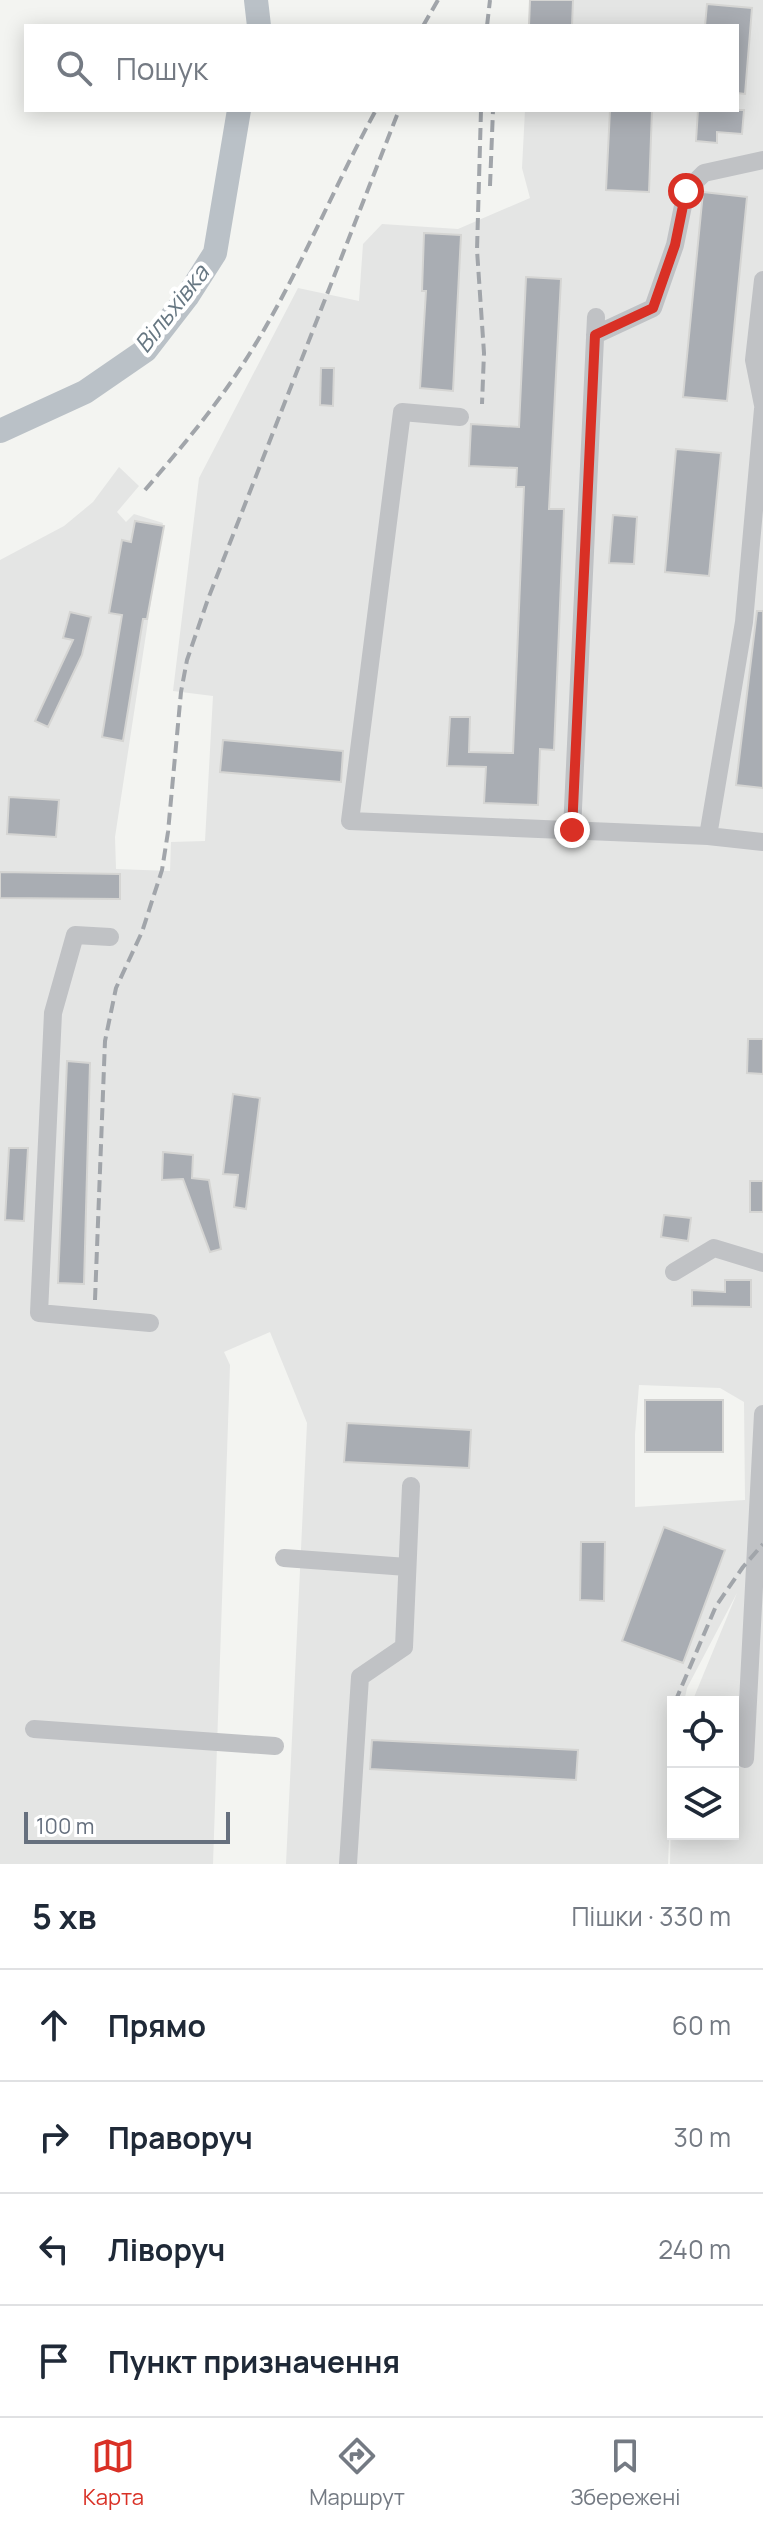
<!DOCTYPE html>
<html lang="uk">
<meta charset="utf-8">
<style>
:root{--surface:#fff;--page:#f2f2f3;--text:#1f2937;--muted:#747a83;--line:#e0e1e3;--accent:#d93025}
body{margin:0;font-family:Manrope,sans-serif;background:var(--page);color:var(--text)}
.controls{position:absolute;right:24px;bottom:24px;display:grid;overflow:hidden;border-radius:0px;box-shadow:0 4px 20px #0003}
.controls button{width:72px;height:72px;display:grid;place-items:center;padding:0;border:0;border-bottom:2px solid var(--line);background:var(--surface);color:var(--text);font:40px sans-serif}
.scale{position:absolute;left:24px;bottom:20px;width:206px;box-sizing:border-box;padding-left:8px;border:4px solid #66707e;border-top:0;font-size:22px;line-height:28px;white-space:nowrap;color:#66707e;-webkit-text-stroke:6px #fff;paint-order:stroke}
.stop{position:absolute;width:24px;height:24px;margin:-18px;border:6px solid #d93025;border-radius:50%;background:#fff}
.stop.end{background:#d93025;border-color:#fff;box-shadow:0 2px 8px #0008}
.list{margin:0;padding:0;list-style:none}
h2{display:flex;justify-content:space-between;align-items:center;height:104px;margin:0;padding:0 32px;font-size:34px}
h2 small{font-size:26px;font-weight:400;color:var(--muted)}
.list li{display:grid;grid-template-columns:52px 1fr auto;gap:24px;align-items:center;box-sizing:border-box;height:112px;padding:0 32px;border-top:2px solid var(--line)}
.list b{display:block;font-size:30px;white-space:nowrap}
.list em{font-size:26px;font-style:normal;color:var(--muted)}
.icon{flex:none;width:44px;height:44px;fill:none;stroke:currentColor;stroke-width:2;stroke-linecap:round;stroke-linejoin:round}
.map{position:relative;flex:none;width:763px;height:1864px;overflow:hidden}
.search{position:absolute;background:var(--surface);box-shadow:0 4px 20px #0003;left:24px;right:24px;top:24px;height:88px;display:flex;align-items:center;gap:20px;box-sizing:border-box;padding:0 28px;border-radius:0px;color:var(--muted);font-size:30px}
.sheet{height:552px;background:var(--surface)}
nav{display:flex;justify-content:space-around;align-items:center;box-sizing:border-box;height:112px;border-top:2px solid var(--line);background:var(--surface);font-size:22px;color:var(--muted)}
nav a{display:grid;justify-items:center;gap:4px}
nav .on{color:var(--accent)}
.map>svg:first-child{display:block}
.built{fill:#e4e5e4;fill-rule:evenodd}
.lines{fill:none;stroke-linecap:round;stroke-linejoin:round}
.river{stroke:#bac1c7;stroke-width:24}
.building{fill:#a9adb3;stroke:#d5d5d3;stroke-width:2}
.minor{stroke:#c0c2c5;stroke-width:18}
.rail{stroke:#a1a5aa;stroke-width:4;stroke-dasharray:12 6;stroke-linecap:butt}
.route{stroke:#d93025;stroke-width:10}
.labels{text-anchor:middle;stroke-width:8;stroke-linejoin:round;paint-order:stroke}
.water-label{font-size:24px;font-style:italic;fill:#677782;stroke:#fff}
</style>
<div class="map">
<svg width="763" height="1864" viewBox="0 0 763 1864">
<rect width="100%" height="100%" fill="#f3f4f1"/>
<path class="built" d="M 530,0 L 763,0 L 763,1864 L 670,1864 L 672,1766 L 668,1864 L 286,1864 L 307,1423 L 270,1332 L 224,1352 L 230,1365 L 213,1864 L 0,1864 L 0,560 L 64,526 L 93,502 L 119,467 L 139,486 L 117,512 L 126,522 L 134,514 L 163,523 L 115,837 L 116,869 L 170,871 L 171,842 L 205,841 L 213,696 L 173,691 L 199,478 L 298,288 L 359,301 L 363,244 L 382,224 L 458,229 L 530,198 L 522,168 L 525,110 L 737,110 L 737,26 L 528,26 ZM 639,1385 L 720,1388 L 744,1402 L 745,1500 L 635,1507 L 635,1434 ZM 737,1593 L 692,1702 L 733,1702 L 733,1834 L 673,1834 L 673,1702 L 684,1702 L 687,1688 Z"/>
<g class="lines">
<path class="river" d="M 256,0 L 259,26
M 0,431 L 85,392 L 146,350 L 187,297 L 215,253 L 239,110"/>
</g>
<path class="building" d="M 530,0 L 573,0 L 572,26 L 529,26 Z
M 707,4 L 752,8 L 745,94 L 737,93 L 737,26 L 705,26 Z
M 610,110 L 652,110 L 649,192 L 606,190 Z
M 698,110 L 744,110 L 742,134 L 717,132 L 717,143 L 696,141 Z
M 703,192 L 747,197 L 727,401 L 683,397 Z
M 424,233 L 461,235 L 453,391 L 420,388 L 426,291 L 422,291 Z
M 526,277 L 561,279 L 549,509 L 564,509 L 554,750 L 540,749 L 538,805 L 484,803 L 486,767 L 447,766 L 450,717 L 470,717 L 469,752 L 513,753 L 524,487 L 516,487 L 517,468 L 469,466 L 471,424 L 519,427 Z
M 321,368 L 334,368 L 333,406 L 320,405 Z
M 676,449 L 721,453 L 709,576 L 665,572 Z
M 613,515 L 637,517 L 634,564 L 609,563 Z
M 135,521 L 164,526 L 147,619 L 143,619 L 123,741 L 102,737 L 122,615 L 109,613 L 122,540 L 131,542 Z
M 757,611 L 763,611 L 763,788 L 736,785 Z
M 70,612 L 91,617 L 82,655 L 48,727 L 35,721 L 73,640 L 63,638 Z
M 223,740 L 343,751 L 341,782 L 220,772 Z
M 9,797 L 59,800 L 56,837 L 7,834 Z
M 0,872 L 120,874 L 120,899 L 0,898 Z
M 748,1039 L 763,1039 L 763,1074 L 747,1073 Z
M 67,1061 L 90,1063 L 84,1284 L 58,1283 Z
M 233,1094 L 260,1098 L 246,1209 L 234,1207 L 238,1175 L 223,1174 Z
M 9,1148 L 28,1148 L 24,1221 L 5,1220 Z
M 163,1152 L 193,1155 L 192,1178 L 209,1180 L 221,1249 L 210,1252 L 183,1179 L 162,1180 Z
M 750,1181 L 763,1181 L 763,1212 L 750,1212 Z
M 664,1215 L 691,1218 L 688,1241 L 661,1237 Z
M 725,1280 L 751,1280 L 751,1307 L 692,1306 L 692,1290 L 725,1292 Z
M 645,1400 L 723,1400 L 723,1452 L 645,1452 Z
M 347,1423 L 471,1430 L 469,1468 L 344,1462 Z
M 664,1527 L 725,1550 L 683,1663 L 622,1641 Z
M 581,1542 L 605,1542 L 604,1601 L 580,1600 Z
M 372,1740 L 578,1750 L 576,1780 L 370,1769 Z"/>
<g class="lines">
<path class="minor" d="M 763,280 L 754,360 L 763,405
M 595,335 L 653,308 L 675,245 L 686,191 L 704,173 L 763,160
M 460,417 L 402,412 L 350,821 L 708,836 L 763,842
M 572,830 L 596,317
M 708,836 L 744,622 L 763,409
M 110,937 L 75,935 L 53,1013 L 39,1313 L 150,1323
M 674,1272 L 714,1248 L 763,1263
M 284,1558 L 407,1567
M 34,1729 L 275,1746
M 745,1759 L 763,1414
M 348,1864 L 360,1677 L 404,1647 L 411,1486"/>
<path class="rail" d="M 423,26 L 438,0
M 487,26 L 490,0
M 481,110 L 477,250 L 484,353 L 482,404
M 490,186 L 493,110
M 145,490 C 180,449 214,409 243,364 C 295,284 330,194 376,110
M 95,1300 L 105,1041 L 116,988 L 142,932 L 162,870 L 168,832 L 181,692 L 187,660 L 208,599 L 399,110
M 675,1702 L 716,1606 L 743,1567 L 763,1544"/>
</g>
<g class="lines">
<path class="route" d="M 572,830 L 595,335 L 653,308 L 675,245 L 686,191"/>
</g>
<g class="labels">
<g class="water-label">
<text transform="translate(172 309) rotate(-52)" y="8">Вільхівка</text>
</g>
</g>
</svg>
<div class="controls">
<button><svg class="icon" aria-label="locate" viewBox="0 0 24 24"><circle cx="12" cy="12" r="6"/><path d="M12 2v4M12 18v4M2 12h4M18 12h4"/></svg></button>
<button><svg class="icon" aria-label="layers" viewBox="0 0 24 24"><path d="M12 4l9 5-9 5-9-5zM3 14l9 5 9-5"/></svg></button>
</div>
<div class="scale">100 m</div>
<div class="stop" style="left:686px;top:191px"></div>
<div class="stop end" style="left:572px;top:830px"></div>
<div class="search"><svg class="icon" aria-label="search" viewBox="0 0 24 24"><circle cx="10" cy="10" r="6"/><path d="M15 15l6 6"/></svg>Пошук</div>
</div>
<section class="sheet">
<h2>5 хв<small>Пішки · 330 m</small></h2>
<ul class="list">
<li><svg class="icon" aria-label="ahead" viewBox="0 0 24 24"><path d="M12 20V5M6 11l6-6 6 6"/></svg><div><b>Прямо</b></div><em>60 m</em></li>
<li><svg class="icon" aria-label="right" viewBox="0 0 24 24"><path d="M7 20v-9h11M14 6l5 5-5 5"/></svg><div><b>Праворуч</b></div><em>30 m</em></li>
<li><svg class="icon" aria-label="left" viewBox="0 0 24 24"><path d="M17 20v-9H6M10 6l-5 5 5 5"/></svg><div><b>Ліворуч</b></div><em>240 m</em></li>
<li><svg class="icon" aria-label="arrive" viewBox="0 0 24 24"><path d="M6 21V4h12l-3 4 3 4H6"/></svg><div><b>Пункт призначення</b></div></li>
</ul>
</section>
<nav>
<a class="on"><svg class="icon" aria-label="map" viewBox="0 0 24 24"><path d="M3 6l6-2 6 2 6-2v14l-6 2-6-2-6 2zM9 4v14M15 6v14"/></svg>Карта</a>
<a><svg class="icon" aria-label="directions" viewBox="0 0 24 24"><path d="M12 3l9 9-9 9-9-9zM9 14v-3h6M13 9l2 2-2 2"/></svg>Маршрут</a>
<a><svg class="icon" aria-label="saved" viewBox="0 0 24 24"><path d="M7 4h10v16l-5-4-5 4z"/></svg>Збережені</a>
</nav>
